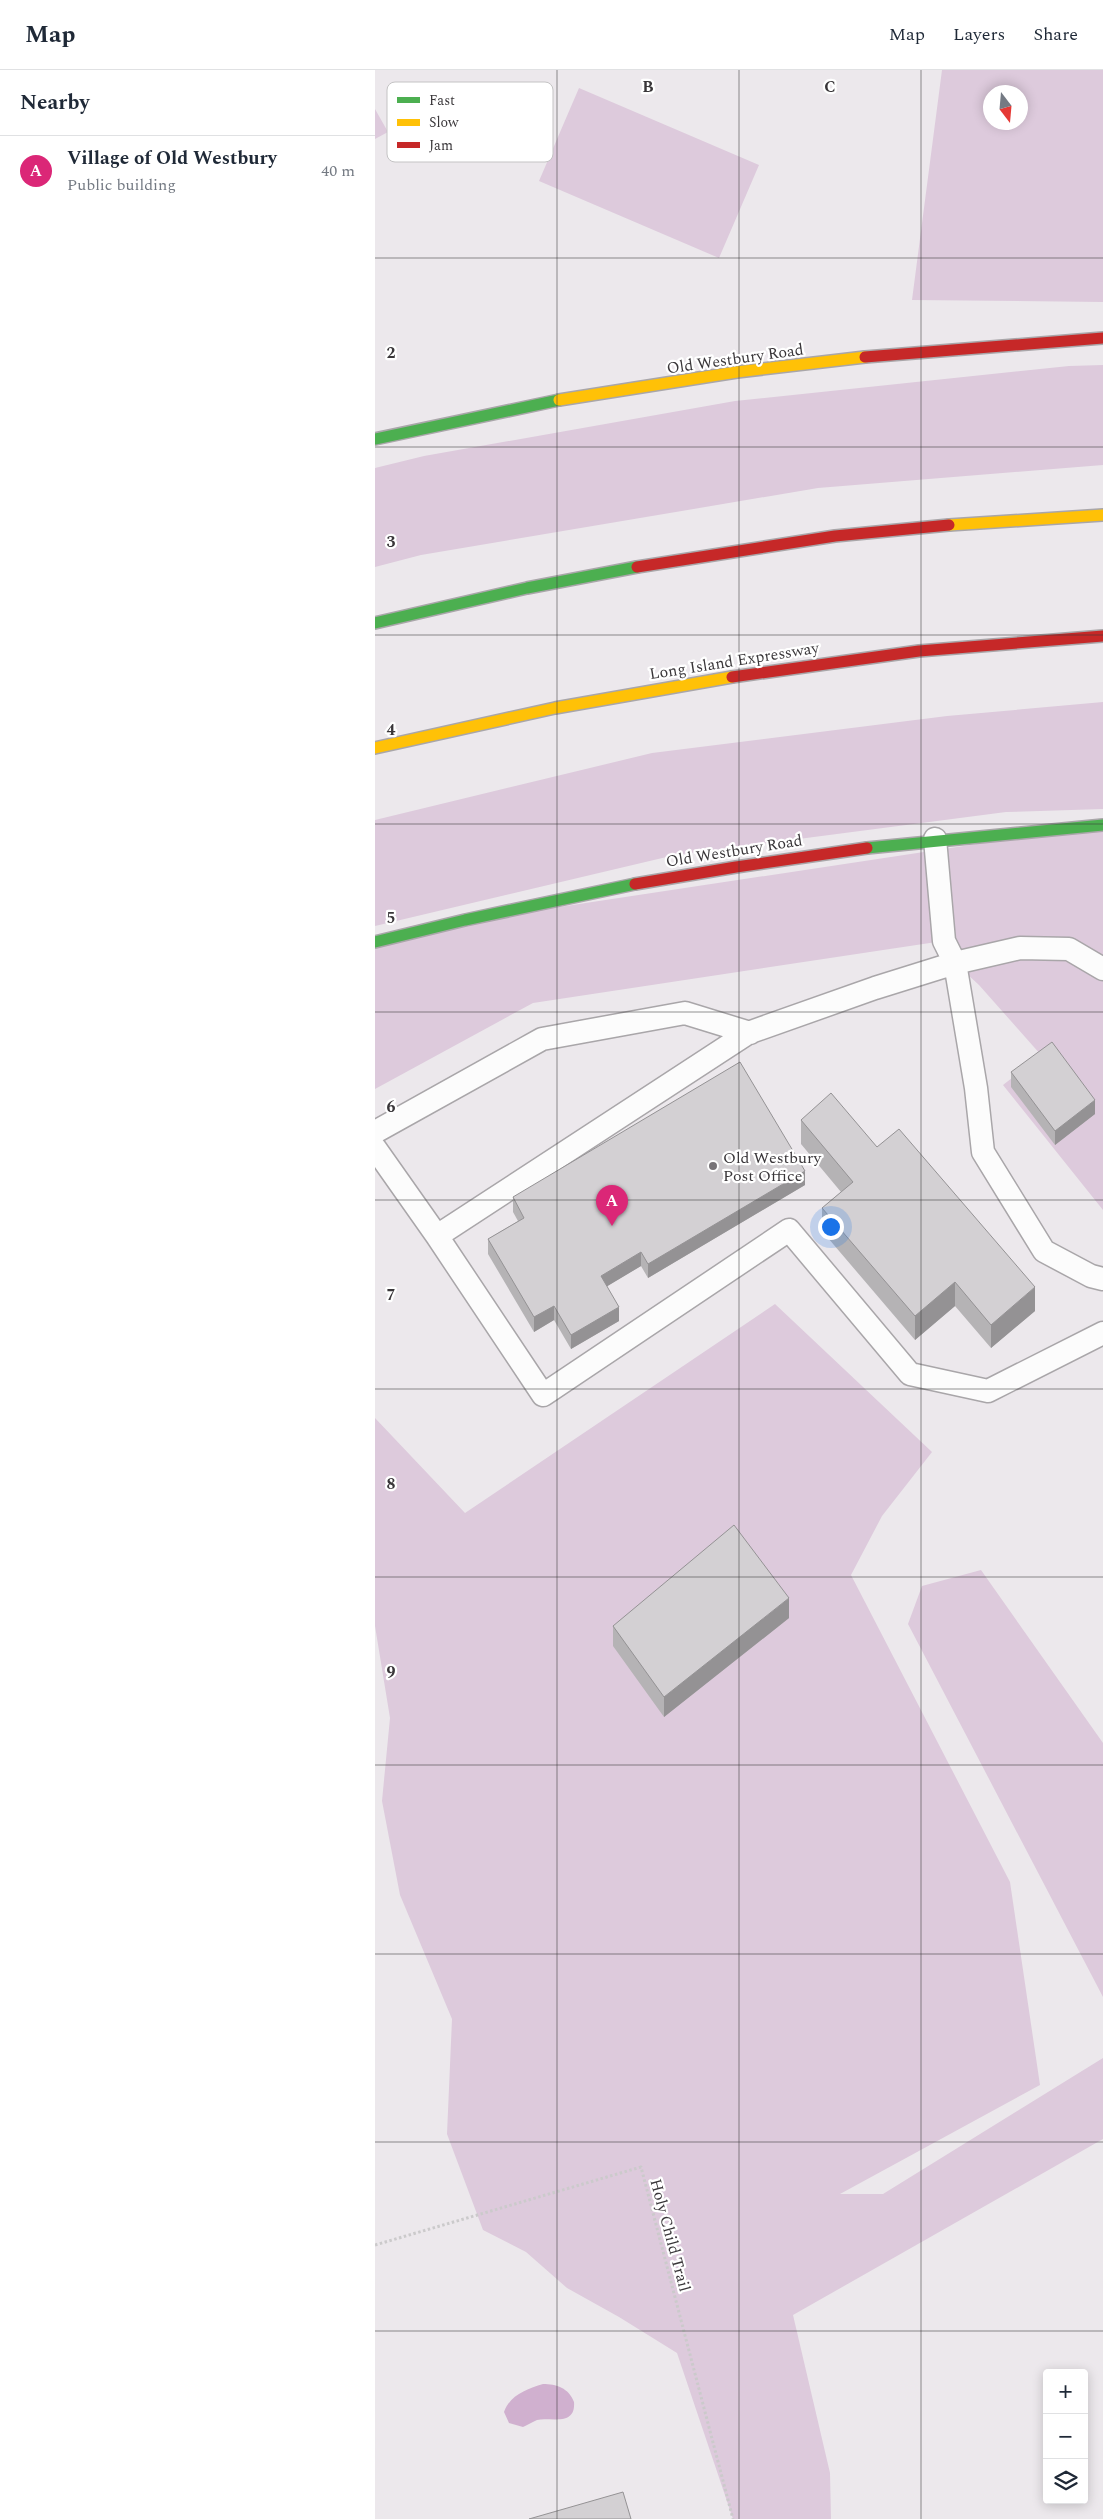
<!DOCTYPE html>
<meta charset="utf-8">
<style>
:root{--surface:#fff;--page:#f6f6f7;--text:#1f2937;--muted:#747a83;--line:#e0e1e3;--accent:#db2777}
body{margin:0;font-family:Spectral,serif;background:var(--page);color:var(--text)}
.controls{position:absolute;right:15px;bottom:15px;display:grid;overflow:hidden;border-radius:5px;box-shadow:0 2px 12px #0003}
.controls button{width:45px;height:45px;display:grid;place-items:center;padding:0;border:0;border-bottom:1px solid var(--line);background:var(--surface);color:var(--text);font:25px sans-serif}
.compass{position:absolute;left:608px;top:15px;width:45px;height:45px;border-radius:50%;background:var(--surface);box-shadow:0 2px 12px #0003;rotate:164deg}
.you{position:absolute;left:455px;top:1156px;width:18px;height:18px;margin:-12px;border:4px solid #fff;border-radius:50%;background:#1a73e8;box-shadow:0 0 0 8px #1a73e833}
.badge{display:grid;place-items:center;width:32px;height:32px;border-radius:50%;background:var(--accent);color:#fff;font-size:16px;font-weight:700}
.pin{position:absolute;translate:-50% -41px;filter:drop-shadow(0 1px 2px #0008)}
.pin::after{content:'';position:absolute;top:26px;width:18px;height:15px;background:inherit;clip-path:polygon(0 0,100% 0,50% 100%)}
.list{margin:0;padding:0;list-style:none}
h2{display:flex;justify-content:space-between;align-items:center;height:65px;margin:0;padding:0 20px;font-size:21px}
h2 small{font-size:16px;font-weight:400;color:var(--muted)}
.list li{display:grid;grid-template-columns:32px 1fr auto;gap:15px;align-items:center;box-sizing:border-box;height:70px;padding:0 20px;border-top:1px solid var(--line)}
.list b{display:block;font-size:19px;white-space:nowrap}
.list p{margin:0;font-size:16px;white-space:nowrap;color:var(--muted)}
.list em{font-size:16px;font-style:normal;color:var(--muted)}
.icon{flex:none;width:28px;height:28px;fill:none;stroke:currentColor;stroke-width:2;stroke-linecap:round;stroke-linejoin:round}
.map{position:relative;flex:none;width:728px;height:2449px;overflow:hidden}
header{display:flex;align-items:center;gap:30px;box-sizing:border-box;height:70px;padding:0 25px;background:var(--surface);border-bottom:1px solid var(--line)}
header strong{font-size:24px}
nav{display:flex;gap:28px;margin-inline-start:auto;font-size:18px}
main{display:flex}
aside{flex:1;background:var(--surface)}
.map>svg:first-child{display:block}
.green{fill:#ddcadc;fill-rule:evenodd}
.water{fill:#d0b0cf}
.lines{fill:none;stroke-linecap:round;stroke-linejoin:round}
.lane-casing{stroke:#a9a6a9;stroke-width:25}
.fast-casing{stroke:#a9a6a9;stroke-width:14}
.slow-casing{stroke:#a9a6a9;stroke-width:14}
.jam-casing{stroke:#a9a6a9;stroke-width:14}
.path{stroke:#cbcacb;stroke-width:3;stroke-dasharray:2.5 2.5;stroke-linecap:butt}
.lane{stroke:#fcfcfc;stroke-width:22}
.fast{stroke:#4caf50;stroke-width:11}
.slow{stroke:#ffc107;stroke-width:11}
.jam{stroke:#c62828;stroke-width:11}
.wall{fill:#b5b3b5}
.shaded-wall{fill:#949294}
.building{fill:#d3d0d3;stroke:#949294}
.grid{fill:none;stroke:#393639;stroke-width:1;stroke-opacity:0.55}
.poi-dot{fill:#787478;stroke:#fff;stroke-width:2}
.labels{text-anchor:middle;stroke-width:4.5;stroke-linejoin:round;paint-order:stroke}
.street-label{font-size:16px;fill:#393639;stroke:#fff}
.poi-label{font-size:16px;fill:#393639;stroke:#fff;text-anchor:start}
.key{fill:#fff;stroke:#c4c3c4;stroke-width:1}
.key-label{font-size:14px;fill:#393639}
.grid-label{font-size:16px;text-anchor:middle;font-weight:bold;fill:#393639;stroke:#fff;stroke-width:4.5;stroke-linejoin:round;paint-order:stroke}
</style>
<header>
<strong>Map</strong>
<nav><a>Map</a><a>Layers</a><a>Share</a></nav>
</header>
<main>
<aside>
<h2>Nearby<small></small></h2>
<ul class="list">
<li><span class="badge">A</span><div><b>Village of Old Westbury</b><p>Public building</p></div><em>40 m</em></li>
</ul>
</aside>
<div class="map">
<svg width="728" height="2449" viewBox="0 0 728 2449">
<rect width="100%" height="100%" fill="#ece8ec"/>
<path class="green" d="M 567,0 L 728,0 L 728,232 L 537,230 ZM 616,22 L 646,22 L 646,52 L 616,52 Z
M 204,18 L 384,95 L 344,188 L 164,111 Z
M 0,39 L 13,62 L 0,69 Z
M 728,295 L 728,395 L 443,418 L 46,485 L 0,497 L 0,398 L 49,386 L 360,331 L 694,296 Z
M 728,632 L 728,739 L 631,742 L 300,785 L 0,856 L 0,750 L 277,683 L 572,646 Z
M 728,755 L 728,1140 L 628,1015 L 666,985 L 604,915 L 580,893 L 568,871 L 158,933 L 0,1019 L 0,872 L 71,854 Z
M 400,1234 L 557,1382 L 507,1446 L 476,1505 L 635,1812 L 665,2015 L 465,2124 L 508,2124 L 728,1988 L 728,2069 L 418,2245 L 455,2403 L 456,2449 L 358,2449 L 302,2283 L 244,2247 L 192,2218 L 151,2182 L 108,2160 L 72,2064 L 77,1949 L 25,1825 L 7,1731 L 15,1648 L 0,1556 L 0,1348 L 90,1443 Z
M 606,1500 L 728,1673 L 728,1927 L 533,1554 L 547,1516 Z"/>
<path class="water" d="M 168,2314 C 181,2314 194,2318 199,2332 C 201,2357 175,2347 162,2350 C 157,2352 153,2355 148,2357 L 134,2353 L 129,2342 C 135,2325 152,2319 168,2314 Z"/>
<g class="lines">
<g class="lane-casing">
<path id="lane" d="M 560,769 L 569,871 L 580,893 L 645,878 L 694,879 L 728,899
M 0,1062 L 167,969 L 310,943 L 375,963
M 0,1078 L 62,1166
M 728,1209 L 716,1206 L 669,1181 L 608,1082 L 601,1018 L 580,893 L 500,918 L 373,963 L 62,1166 L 168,1325 L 414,1160 L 535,1304 L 613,1321 L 728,1263"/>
</g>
<g class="fast-casing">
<path id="fast" d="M 0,369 L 184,330
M 0,553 L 152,518 L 262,497
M 492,778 L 728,755
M 0,872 L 90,850 L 260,814"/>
</g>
<g class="slow-casing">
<path id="slow" d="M 184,330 L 362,302 L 490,287
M 574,455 L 728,445
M 0,678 L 180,638 L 357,607"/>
</g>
<g class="jam-casing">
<path id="jam" d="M 490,287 L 728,268
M 262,497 L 460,466 L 574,455
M 357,607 L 544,581 L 728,566
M 260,814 L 361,797 L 492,778"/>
</g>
<path class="path" d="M 0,2175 L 266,2097 L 358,2449"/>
<use href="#lane" class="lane"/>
<use href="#fast" class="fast"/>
<use href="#slow" class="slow"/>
<use href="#jam" class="jam"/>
</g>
<path class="wall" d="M 636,1002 L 720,1044 L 680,1075 L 636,1017 Z
M 426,1050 L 502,1077 L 660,1241 L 616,1278 L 580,1236 L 540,1270 L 447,1161 L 447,1138 L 466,1122 L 426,1074 Z
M 430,1115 L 273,1208 L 266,1196 L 232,1216 L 244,1251 L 196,1279 L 179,1250 L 159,1262 L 113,1184 L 113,1169 L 143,1151 L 138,1142 L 138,1127 Z
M 414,1548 L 289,1647 L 238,1576 L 238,1556 Z"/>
<path class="shaded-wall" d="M 720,1030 L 720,1044 L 680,1075 L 680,1061 Z
M 430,1101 L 430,1115 L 273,1208 L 273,1194 Z
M 266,1182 L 266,1196 L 226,1220 L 226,1206 Z
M 580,1212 L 580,1236 L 540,1270 L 540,1246 Z
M 660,1217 L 660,1241 L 616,1278 L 616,1255 Z
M 179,1236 L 179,1250 L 159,1262 L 159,1247 Z
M 244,1237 L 244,1251 L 196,1279 L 196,1265 Z
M 414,1528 L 414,1548 L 289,1647 L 289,1627 Z"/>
<path class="building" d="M 677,972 L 720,1030 L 680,1061 L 636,1002 Z
M 365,992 L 430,1101 L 273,1194 L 266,1182 L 226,1206 L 244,1237 L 196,1265 L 179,1236 L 159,1247 L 113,1169 L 149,1148 L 138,1127 Z
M 456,1023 L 502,1077 L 524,1059 L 660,1217 L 616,1255 L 580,1212 L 540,1246 L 447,1138 L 478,1112 L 426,1050 Z
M 359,1455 L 414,1528 L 289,1627 L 238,1556 Z
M 248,2422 L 256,2449 L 154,2449 Z"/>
<path class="grid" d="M 182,0 L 182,2449M 364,0 L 364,2449M 546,0 L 546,2449M 0,188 L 728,188M 0,377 L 728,377M 0,565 L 728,565M 0,754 L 728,754M 0,942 L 728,942M 0,1130 L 728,1130M 0,1319 L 728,1319M 0,1507 L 728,1507M 0,1695 L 728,1695M 0,1884 L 728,1884M 0,2072 L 728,2072M 0,2261 L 728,2261"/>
<circle class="poi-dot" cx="338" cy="1096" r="5"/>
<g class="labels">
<g class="street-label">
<text transform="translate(360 288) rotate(-8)" y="6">Old Westbury Road</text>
<text transform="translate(359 590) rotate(-9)" y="6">Long Island Expressway</text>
<text transform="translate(359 780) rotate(-9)" y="6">Old Westbury Road</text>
<text transform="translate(296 2165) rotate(75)" y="6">Holy Child Trail</text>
</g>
<g class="poi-label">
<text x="348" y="1093">Old Westbury<tspan x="348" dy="18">Post Office</tspan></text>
</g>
</g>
<rect x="12" y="12" width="166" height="80" rx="8" class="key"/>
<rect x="22" y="27" width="23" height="6" fill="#4caf50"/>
<rect x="22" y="49" width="23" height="7" fill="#ffc107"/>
<rect x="22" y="72" width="23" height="6" fill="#c62828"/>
<g class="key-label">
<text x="54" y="35">Fast</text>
<text x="54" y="57">Slow</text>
<text x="54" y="80">Jam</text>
</g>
<g class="grid-label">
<text x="273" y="22">B</text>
<text x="455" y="22">C</text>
<text x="16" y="288">2</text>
<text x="16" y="477">3</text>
<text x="16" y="665">4</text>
<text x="16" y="853">5</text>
<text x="16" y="1042">6</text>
<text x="16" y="1230">7</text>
<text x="16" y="1419">8</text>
<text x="16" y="1607">9</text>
</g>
</svg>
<div class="controls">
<button>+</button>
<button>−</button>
<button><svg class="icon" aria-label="layers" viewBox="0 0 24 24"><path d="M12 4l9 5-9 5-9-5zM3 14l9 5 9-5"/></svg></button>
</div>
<svg class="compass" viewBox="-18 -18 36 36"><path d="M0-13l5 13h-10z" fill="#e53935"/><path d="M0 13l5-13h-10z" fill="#747a83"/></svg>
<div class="you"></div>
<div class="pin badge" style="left:237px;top:1156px">A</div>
</div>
</main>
